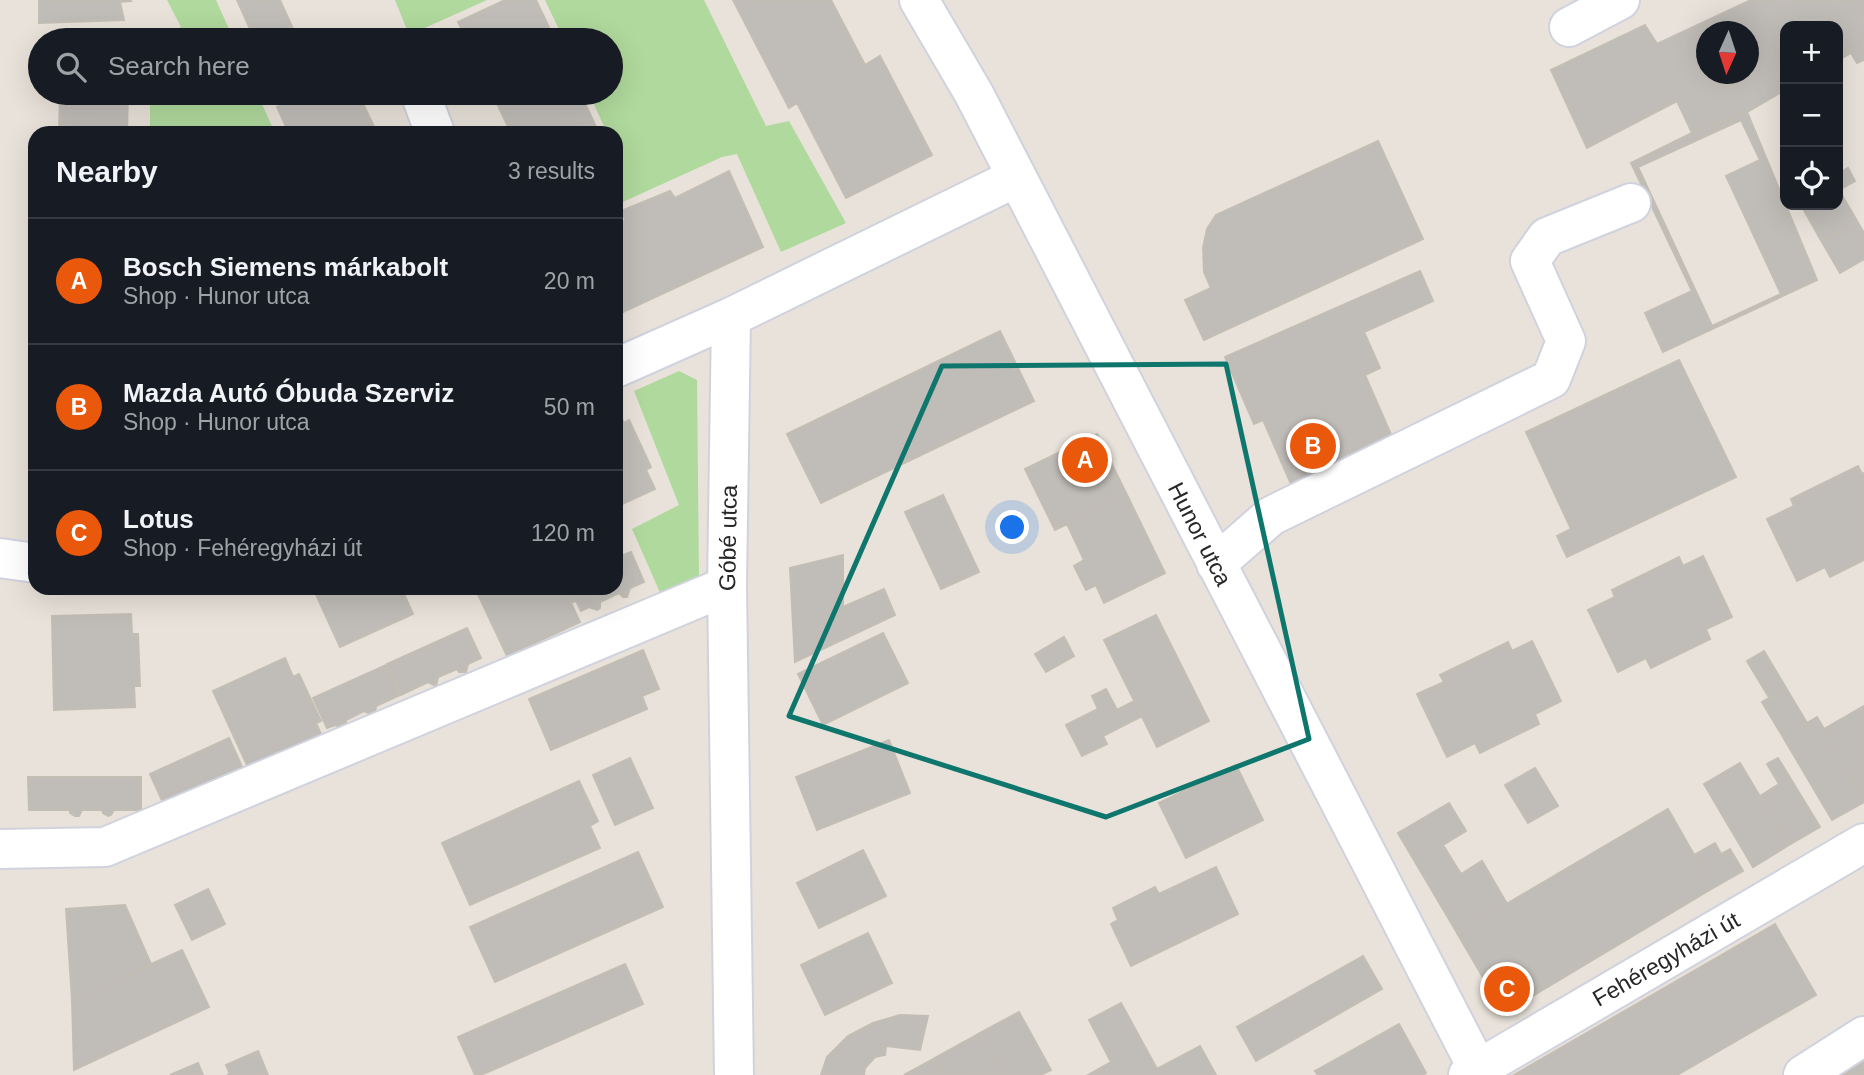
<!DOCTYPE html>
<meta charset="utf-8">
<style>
:root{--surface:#171b24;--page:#242831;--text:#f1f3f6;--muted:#9ea1a6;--line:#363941;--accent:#ea580c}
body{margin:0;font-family:Arial,sans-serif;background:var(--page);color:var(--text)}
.controls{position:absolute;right:21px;top:21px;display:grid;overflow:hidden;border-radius:14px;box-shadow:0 7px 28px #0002}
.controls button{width:63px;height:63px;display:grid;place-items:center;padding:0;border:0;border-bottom:2px solid var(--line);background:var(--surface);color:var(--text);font:35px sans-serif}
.compass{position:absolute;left:1696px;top:21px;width:63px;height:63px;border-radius:50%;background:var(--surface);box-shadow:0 7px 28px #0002;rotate:183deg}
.you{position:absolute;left:1013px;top:528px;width:24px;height:24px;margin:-18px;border:5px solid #fff;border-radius:50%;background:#1a73e8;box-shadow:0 0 0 10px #1a73e833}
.badge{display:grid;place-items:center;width:46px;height:46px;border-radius:50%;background:var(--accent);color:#fff;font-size:23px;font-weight:700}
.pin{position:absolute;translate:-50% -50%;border:4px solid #fff;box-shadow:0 2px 7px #0006}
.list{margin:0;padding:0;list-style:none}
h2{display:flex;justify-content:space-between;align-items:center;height:91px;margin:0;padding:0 28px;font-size:30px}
h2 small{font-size:23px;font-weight:400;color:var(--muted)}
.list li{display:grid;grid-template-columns:46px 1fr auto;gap:21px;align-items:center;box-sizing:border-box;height:126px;padding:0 28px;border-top:2px solid var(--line)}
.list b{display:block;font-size:26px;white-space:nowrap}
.list p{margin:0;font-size:23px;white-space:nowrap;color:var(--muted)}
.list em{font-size:23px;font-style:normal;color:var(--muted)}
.icon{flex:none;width:38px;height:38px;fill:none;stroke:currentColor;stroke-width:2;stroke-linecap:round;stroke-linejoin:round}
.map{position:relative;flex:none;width:1864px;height:1075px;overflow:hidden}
.search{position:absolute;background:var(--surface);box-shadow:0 7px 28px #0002;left:28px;top:28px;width:595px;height:77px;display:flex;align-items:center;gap:18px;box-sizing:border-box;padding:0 24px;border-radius:38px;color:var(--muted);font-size:26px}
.panel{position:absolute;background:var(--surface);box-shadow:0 7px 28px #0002;left:28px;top:126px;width:595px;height:469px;border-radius:21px}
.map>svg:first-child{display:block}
.green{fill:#b0d99d}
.building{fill:#c0bcb7;stroke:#c3beb4;stroke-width:2;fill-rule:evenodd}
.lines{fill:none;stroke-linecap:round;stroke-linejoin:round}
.minor-casing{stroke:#d0d2de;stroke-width:42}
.minor{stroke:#fff;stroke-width:38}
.marked{fill:none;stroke:#0f766e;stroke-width:5;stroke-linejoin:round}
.labels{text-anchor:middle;stroke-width:5;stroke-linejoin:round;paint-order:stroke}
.street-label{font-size:23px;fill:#272727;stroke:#fff}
</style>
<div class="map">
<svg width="1864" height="1075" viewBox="0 0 1864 1075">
<rect width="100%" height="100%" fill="#e8e2da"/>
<path class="green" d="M 167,0 L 216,0 L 234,40 L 149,40 L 149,38 L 181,27 Z
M 395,0 L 487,0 L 409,35 Z
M 545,0 L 704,0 L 766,126 L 789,121 L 846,223 L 781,252 L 737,154 L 722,157 L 616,205 L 616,133 L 607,133 L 589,93 L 611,93 L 611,40 L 564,40 Z
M 150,93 L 257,93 L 275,133 L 150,133 Z
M 679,371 L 697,380 L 699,581 L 662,597 L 632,529 L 679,505 L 634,391 Z"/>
<path class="building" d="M 39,0 L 130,0 L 131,1 L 120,2 L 124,20 L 39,23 Z
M 237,0 L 280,0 L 298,40 L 255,40 Z
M 505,0 L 536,0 L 555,40 L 467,40 L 458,22 Z
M 733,0 L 831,0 L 865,65 L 880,56 L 932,155 L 846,198 L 797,103 L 789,108 Z
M 1751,0 L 1781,0 L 1802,26 L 1785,26 L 1785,90 L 1747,112 L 1692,133 L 1677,101 L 1587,148 L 1551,70 L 1645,25 L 1657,44 ZM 1706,32 L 1748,32 L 1748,74 L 1706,74 Z
M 1781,0 L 1864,0 L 1864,60 L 1857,63 L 1851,53 L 1838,60 L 1838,26 L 1802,26 Z
M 60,93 L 128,93 L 127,133 L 59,133 Z
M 307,93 L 358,93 L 377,133 L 289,133 L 277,107 Z
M 492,93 L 580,93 L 599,133 L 511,133 Z
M 1747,112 L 1817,280 L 1663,352 L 1645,313 L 1692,291 L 1631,163 L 1692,133 Z
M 1741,120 L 1760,160 L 1726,176 L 1781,294 L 1712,326 L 1638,167 Z
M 1378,141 L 1423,239 L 1204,340 L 1185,300 L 1211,288 L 1204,272 L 1203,248 L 1207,229 L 1216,215 Z
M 1848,168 L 1855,181 L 1839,190 L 1857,221 L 1822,242 L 1801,205 L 1838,205 L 1838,174 Z
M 729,171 L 763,247 L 619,314 L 616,308 L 616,221 L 626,221 L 621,211 L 670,191 L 675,198 Z
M 1857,221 L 1864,233 L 1864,259 L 1840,273 L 1822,242 Z
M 1420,271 L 1433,301 L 1364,332 L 1380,368 L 1365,375 L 1396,446 L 1294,491 L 1263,420 L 1254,424 L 1225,357 Z
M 1000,331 L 1034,401 L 821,503 L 787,434 Z
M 1679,360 L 1736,477 L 1567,557 L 1557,536 L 1571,529 L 1526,432 Z
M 616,407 L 624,423 L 629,420 L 651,467 L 646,470 L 655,489 L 616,507 Z
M 1097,434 L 1127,495 L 1055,530 L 1025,469 Z
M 1858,466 L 1862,474 L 1864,473 L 1864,560 L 1830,577 L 1825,567 L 1797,581 L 1767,519 L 1794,506 L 1791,499 Z
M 943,495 L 979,572 L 941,589 L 905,512 Z
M 1127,495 L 1165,573 L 1104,603 L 1096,585 L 1086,590 L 1074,566 L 1084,560 L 1067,524 Z
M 631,552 L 644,582 L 630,588 L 627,597 L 623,597 L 619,593 L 600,602 L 600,608 L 597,610 L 589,607 L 581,611 L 570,588 L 616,588 L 616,558 Z
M 843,555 L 843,607 L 884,589 L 895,615 L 795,662 L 790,568 Z
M 1703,556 L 1732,617 L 1706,629 L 1710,639 L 1651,668 L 1646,658 L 1618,672 L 1588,610 L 1615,597 L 1612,590 L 1679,557 L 1683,566 Z
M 313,588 L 407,588 L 409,592 L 404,594 L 413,614 L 340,647 Z
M 475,588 L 570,588 L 576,601 L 571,603 L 580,622 L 507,656 Z
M 131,614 L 132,634 L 138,634 L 140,686 L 134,686 L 135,707 L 54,710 L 52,616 Z
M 1156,615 L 1209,721 L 1157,747 L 1104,640 Z
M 467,628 L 481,658 L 468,664 L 466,672 L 459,672 L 457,669 L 438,677 L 436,686 L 428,682 L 401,695 L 387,664 Z
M 883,633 L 908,683 L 823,725 L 798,674 Z
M 1064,637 L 1074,656 L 1046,672 L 1035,654 Z
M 1532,641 L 1561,701 L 1535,714 L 1539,724 L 1480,753 L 1475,743 L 1447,757 L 1417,694 L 1444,682 L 1440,675 L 1508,642 L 1512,651 Z
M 643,650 L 659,689 L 642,696 L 647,709 L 551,750 L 529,699 Z
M 1764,651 L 1786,688 L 1770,699 L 1747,661 Z
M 285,658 L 293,677 L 299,674 L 321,721 L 316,723 L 325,743 L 252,776 L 213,691 Z
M 386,665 L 400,695 L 376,706 L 375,713 L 373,715 L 364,711 L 346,720 L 346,726 L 340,728 L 335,725 L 327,728 L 313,698 Z
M 1786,688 L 1807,723 L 1783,737 L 1762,702 Z
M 1106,689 L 1117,710 L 1134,701 L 1142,716 L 1103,736 L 1107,744 L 1082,756 L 1066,725 L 1098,709 L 1092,696 Z
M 1864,706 L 1864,797 L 1824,729 Z
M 1817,717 L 1864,797 L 1864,802 L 1832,820 L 1783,737 Z
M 229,738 L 243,769 L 164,805 L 150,774 Z
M 889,740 L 910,793 L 817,830 L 796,777 Z
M 630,758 L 653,808 L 615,825 L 593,775 Z
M 1778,758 L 1820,827 L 1789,845 L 1760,796 L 1779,784 L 1767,764 Z
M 1740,763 L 1789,845 L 1753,867 L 1704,784 Z
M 1236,765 L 1263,820 L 1186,858 L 1159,803 Z
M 1535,768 L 1558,806 L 1528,823 L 1505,785 Z
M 28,777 L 141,777 L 141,810 L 114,810 L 111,815 L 108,816 L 103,813 L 102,810 L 82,810 L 79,816 L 75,816 L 70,813 L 70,810 L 29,810 Z
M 579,781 L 598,821 L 590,826 L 600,848 L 470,905 L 442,843 Z
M 1449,803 L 1466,831 L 1443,845 L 1461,874 L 1482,861 L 1507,904 L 1457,933 L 1398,833 Z
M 1668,809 L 1713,888 L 1504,1013 L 1457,933 Z
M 1715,843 L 1721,854 L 1730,849 L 1743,871 L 1713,888 L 1694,855 Z
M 863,850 L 886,896 L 819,928 L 797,883 Z
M 638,852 L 663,907 L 495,982 L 470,927 Z
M 1216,867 L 1238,914 L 1131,966 L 1111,924 L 1118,920 L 1113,908 L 1155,887 L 1159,894 Z
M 208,889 L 225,924 L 192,940 L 175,905 Z
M 125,905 L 151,964 L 72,1000 L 66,909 Z
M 1775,924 L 1816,995 L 1677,1075 L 1514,1075 Z
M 868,933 L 892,983 L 825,1015 L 801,965 Z
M 182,950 L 209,1007 L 74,1070 L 72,1000 Z
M 1363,956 L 1382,989 L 1256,1061 L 1237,1027 Z
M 625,964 L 643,1004 L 481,1075 L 475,1075 L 458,1037 Z
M 1121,1003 L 1157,1069 L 1200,1046 L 1216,1075 L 1088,1075 L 1111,1062 L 1089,1020 Z
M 1019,1012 L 1051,1070 L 1041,1075 L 1003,1075 L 980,1033 Z
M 900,1015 L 928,1016 L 920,1050 L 886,1046 L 885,1055 L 875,1057 L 865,1068 L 864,1075 L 821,1075 L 827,1057 L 848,1036 L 873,1023 Z
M 1399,1024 L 1426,1073 L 1423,1075 L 1318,1075 L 1315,1071 Z
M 980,1033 L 1003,1074 L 944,1075 L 935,1058 Z
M 258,1051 L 268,1075 L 227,1075 L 230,1074 L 226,1065 Z
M 1864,1057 L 1864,1075 L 1834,1075 Z
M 935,1058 L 944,1075 L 904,1075 Z
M 198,1063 L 203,1075 L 170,1075 Z"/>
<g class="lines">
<g class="minor-casing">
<path id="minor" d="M 919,0 L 974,94 L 1481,1075
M 1569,27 L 1620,0
M 420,93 L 435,133
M 731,317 L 727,586 L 734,1075
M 616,368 L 731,317 L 1015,178
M 0,558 L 35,563
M 1216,564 L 1271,516 L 1551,379 L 1566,341 L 1530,261 L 1547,237 L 1631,203
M 0,849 L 105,847 L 727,586
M 1468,1075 L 1864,843
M 1803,1075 L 1864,1036"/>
</g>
<use href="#minor" class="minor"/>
</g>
<path class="marked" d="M 1226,364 L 1309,739 L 1106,817 L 789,716 L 942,366 Z"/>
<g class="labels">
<g class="street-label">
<text transform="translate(1200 534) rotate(63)" y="8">Hunor utca</text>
<text transform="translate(728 538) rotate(-89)" y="8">Góbé utca</text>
<text transform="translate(1666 959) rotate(-30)" y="8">Fehéregyházi út</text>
</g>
</g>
</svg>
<div class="controls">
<button>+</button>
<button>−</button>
<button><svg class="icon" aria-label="locate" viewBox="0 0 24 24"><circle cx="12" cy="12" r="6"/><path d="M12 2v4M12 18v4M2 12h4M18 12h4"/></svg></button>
</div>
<svg class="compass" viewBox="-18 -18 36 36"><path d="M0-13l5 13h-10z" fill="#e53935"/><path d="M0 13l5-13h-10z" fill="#9ea1a6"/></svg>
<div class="you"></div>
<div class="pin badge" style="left:1085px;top:460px">A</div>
<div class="pin badge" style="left:1313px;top:446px">B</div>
<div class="pin badge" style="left:1507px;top:989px">C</div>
<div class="search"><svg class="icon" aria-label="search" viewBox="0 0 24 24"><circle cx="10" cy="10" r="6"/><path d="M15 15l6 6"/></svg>Search here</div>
<section class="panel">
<h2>Nearby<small>3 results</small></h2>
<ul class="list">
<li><span class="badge">A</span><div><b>Bosch Siemens márkabolt</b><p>Shop · Hunor utca</p></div><em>20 m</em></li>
<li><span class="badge">B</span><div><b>Mazda Autó Óbuda Szerviz</b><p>Shop · Hunor utca</p></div><em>50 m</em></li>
<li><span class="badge">C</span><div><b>Lotus</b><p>Shop · Fehéregyházi út</p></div><em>120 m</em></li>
</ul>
</section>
</div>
